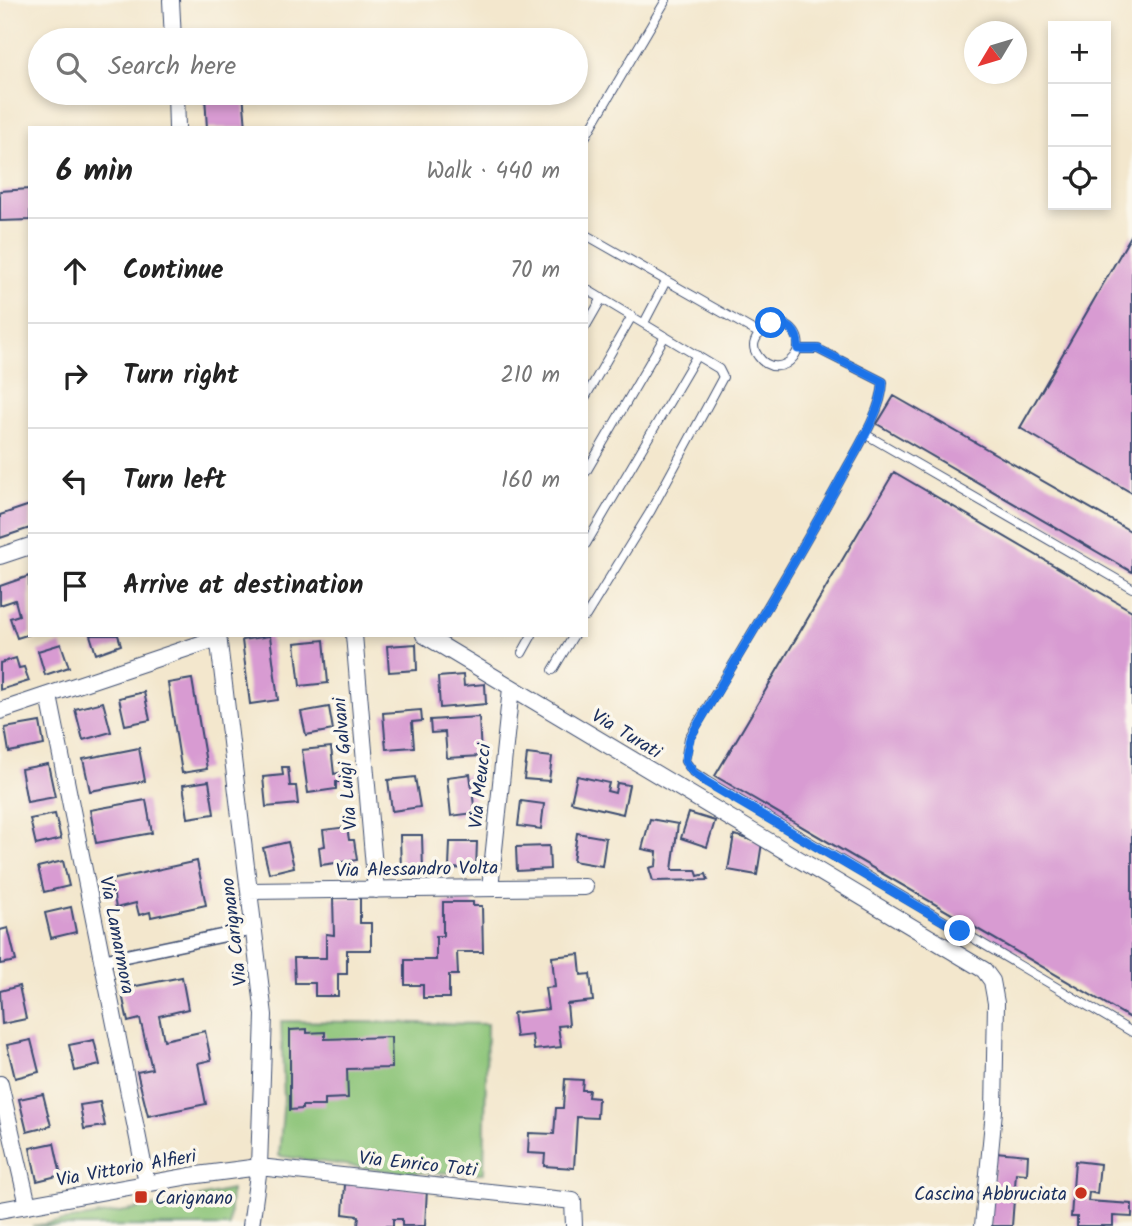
<!DOCTYPE html>
<meta charset="utf-8">
<style>
:root{--surface:#fff;--page:#f2f2f2;--text:#222;--muted:#767676;--line:#e0e0e0}
body{margin:0;font-family:Kalam,sans-serif;background:var(--page);color:var(--text)}
.controls{position:absolute;right:21px;top:21px;display:grid;overflow:hidden;border-radius:0px;box-shadow:0 4px 10px #0003}
.controls button{width:63px;height:63px;display:grid;place-items:center;padding:0;border:0;border-bottom:2px solid var(--line);background:var(--surface);color:var(--text);font:35px sans-serif}
.compass{position:absolute;left:964px;top:21px;width:63px;height:63px;border-radius:50%;background:var(--surface);box-shadow:0 4px 10px #0003;rotate:232deg}
.stop{position:absolute;width:21px;height:21px;margin:-16px;border:5px solid #1a73e8;border-radius:50%;background:#fff}
.stop.end{background:#1a73e8;border-color:#fff;box-shadow:0 2px 7px #0008}
.list{margin:0;padding:0;list-style:none}
h2{display:flex;justify-content:space-between;align-items:center;height:91px;margin:0;padding:0 28px;font-size:30px}
h2 small{font-size:23px;font-weight:400;color:var(--muted)}
.list li{display:grid;grid-template-columns:46px 1fr auto;gap:21px;align-items:center;box-sizing:border-box;height:105px;padding:0 28px;border-top:2px solid var(--line)}
.list b{display:block;font-size:26px;white-space:nowrap}
.list em{font-size:23px;font-style:normal;color:var(--muted)}
.icon{flex:none;width:38px;height:38px;fill:none;stroke:currentColor;stroke-width:2;stroke-linecap:round;stroke-linejoin:round}
.map{position:relative;flex:none;width:1132px;height:1226px;overflow:hidden}
.search{position:absolute;background:var(--surface);box-shadow:0 4px 10px #0003;left:28px;top:28px;width:560px;height:77px;display:flex;align-items:center;gap:18px;box-sizing:border-box;padding:0 24px;border-radius:38px;color:var(--muted);font-size:26px}
.panel{position:absolute;background:var(--surface);box-shadow:0 4px 10px #0003;left:28px;top:126px;width:560px;height:511px;border-radius:0px}
.map>svg:first-child{display:block}
.green{fill:#8cc478;stroke:#547a6b;stroke-width:2}
.building{fill:#d89bd2}
.lines{fill:none;stroke-linecap:round;stroke-linejoin:round}
.service-casing{stroke:#3b4b6f;stroke-width:10}
.pedestrian-casing{stroke:#3b4b6f;stroke-width:15}
.minor-casing{stroke:#3b4b6f;stroke-width:18}
.service{stroke:#fff;stroke-width:8}
.pedestrian{stroke:#fff;stroke-width:12}
.minor{stroke:#fff;stroke-width:16}
.route{stroke:#1a73e8;stroke-width:9}
.poi-dot{fill:#c8321e;stroke:#fbf7ec;stroke-width:2.5}
.labels{text-anchor:middle;stroke-width:7;stroke-linejoin:round;paint-order:stroke}
.street-label{font-size:19px;fill:#1b2f5e;stroke:#fbf7ec}
.poi-label{font-size:19px;fill:#1b2f5e;stroke:#fbf7ec;text-anchor:end}
</style>
<div class="map">
<svg width="1132" height="1226" viewBox="0 0 1132 1226">
<rect width="100%" height="100%" fill="#fbf7ec"/>
<filter id="ink" filterUnits="userSpaceOnUse"><feTurbulence type="fractalNoise" baseFrequency=".0143" numOctaves="2"/><feDisplacementMap in="SourceGraphic" scale="14" xChannelSelector="R" yChannelSelector="G"/><feConvolveMatrix kernelMatrix="1 2 1 2 8 2 1 2 1" color-interpolation-filters="sRGB"/></filter>
<filter id="wash" filterUnits="userSpaceOnUse"><feTurbulence type="fractalNoise" baseFrequency=".00686" numOctaves="4" result="noise"/><feDisplacementMap in="SourceGraphic" scale="28" xChannelSelector="R" yChannelSelector="G"/><feGaussianBlur stdDeviation="1.57" result="paint"/><feColorMatrix in="noise" values="0 0 0 0 0 0 0 0 0 0 0 0 0 0 0 0 0 1.4 0 .05"/><feComposite in="paint" operator="in"/></filter>
<g filter="url(#wash)">
<rect width="100%" height="100%" fill="#f3e7cd"/>
<path class="green" d="M 281,1021 L 487,1024 L 484,1173 L 396,1172 L 279,1156 L 284,1099 Z
M 231,1190 L 229,1226 L 32,1226 L 164,1205 Z"/>
<g id="blocks">
<path class="building" d="M 243,93 L 246,128 L 207,128 L 205,96 Z
M 30,189 L 30,220 L 0,221 L 0,191 Z
M 1132,234 L 1132,493 L 1020,428 Z
M 894,396 L 1132,532 L 1132,572 L 877,424 Z
M 894,472 L 1132,611 L 1132,1019 L 715,776 Z
M 30,505 L 30,528 L 0,538 L 0,515 Z
M 29,576 L 30,634 L 17,638 L 10,618 L 19,615 L 15,600 L 0,605 L 0,586 Z
M 90,635 L 118,635 L 121,645 L 96,654 Z
M 270,636 L 278,700 L 250,704 L 242,640 Z
M 324,640 L 328,683 L 300,686 L 295,643 Z
M 61,644 L 69,667 L 45,675 L 38,651 Z
M 416,644 L 417,670 L 389,672 L 387,646 Z
M 16,658 L 19,668 L 24,667 L 29,681 L 0,690 L 0,663 Z
M 463,675 L 464,686 L 485,684 L 486,704 L 440,708 L 438,677 Z
M 192,679 L 207,769 L 182,773 L 168,683 Z
M 144,692 L 150,720 L 125,725 L 119,698 Z
M 103,702 L 111,732 L 83,740 L 75,709 Z
M 329,707 L 333,730 L 306,735 L 301,712 Z
M 421,710 L 422,721 L 412,722 L 414,747 L 386,749 L 383,713 Z
M 479,717 L 481,756 L 447,758 L 445,732 L 431,733 L 430,720 Z
M 40,722 L 44,745 L 9,752 L 5,728 Z
M 331,747 L 334,774 L 343,772 L 344,782 L 336,782 L 336,789 L 308,793 L 302,750 Z
M 139,748 L 145,781 L 90,791 L 83,759 Z
M 527,754 L 552,757 L 549,781 L 524,779 Z
M 48,764 L 55,797 L 27,802 L 21,769 Z
M 282,767 L 288,767 L 290,786 L 296,786 L 298,804 L 266,807 L 263,777 L 283,775 Z
M 470,774 L 475,813 L 451,816 L 447,777 Z
M 577,776 L 609,783 L 607,791 L 615,793 L 617,783 L 629,785 L 623,814 L 571,802 Z
M 415,777 L 420,807 L 392,811 L 388,780 Z
M 209,781 L 214,814 L 188,818 L 183,785 Z
M 146,800 L 152,833 L 96,843 L 90,810 Z
M 521,801 L 544,804 L 541,829 L 518,826 Z
M 689,813 L 715,821 L 707,847 L 681,838 Z
M 55,814 L 61,839 L 36,845 L 30,819 Z
M 650,819 L 678,824 L 672,870 L 696,870 L 698,876 L 706,874 L 708,880 L 653,881 L 649,868 L 656,866 L 657,852 L 642,849 Z
M 347,827 L 349,840 L 354,840 L 357,860 L 321,865 L 319,847 L 325,846 L 323,830 Z
M 577,833 L 606,838 L 602,866 L 573,861 Z
M 400,835 L 422,835 L 423,871 L 401,871 Z
M 734,835 L 762,843 L 757,875 L 728,870 Z
M 288,842 L 294,867 L 269,873 L 263,848 Z
M 450,842 L 477,842 L 476,869 L 449,868 Z
M 549,846 L 550,869 L 517,871 L 516,847 Z
M 63,861 L 69,886 L 44,892 L 38,867 Z
M 197,861 L 206,905 L 151,917 L 150,912 L 139,915 L 136,903 L 116,908 L 111,880 Z
M 333,898 L 360,898 L 360,923 L 371,923 L 371,950 L 347,950 L 347,974 L 338,974 L 338,996 L 315,996 L 315,983 L 295,983 L 294,958 L 326,958 L 326,934 L 334,935 Z
M 443,902 L 473,902 L 473,906 L 482,906 L 483,952 L 457,952 L 458,975 L 449,975 L 449,998 L 423,998 L 423,985 L 405,985 L 405,960 L 436,960 L 436,936 L 443,936 Z
M 71,907 L 76,932 L 51,938 L 45,913 Z
M 8,928 L 16,961 L 0,964 L 0,930 Z
M 579,954 L 581,975 L 590,974 L 593,1001 L 567,1004 L 569,1025 L 558,1026 L 561,1047 L 534,1050 L 532,1035 L 516,1037 L 513,1013 L 548,1009 L 545,988 L 555,987 L 552,957 Z
M 182,977 L 188,1009 L 159,1016 L 164,1040 L 205,1031 L 211,1060 L 198,1063 L 206,1104 L 148,1116 L 137,1072 L 152,1069 L 140,1019 L 128,1022 L 121,989 Z
M 19,986 L 26,1019 L 2,1024 L 0,991 Z
M 307,1029 L 307,1033 L 325,1032 L 325,1039 L 391,1037 L 392,1068 L 347,1069 L 348,1098 L 325,1099 L 325,1106 L 302,1106 L 302,1109 L 290,1110 L 290,1030 Z
M 31,1040 L 39,1072 L 15,1078 L 7,1045 Z
M 94,1040 L 100,1065 L 75,1071 L 69,1045 Z
M 565,1079 L 583,1080 L 582,1090 L 589,1090 L 588,1097 L 598,1098 L 597,1118 L 577,1117 L 574,1168 L 544,1166 L 545,1154 L 528,1153 L 529,1133 L 554,1134 L 556,1108 L 563,1108 Z
M 43,1094 L 51,1126 L 27,1132 L 19,1099 Z
M 100,1102 L 105,1126 L 84,1129 L 80,1105 Z
M 54,1143 L 61,1175 L 37,1181 L 30,1148 Z
M 995,1152 L 1028,1155 L 1027,1174 L 1016,1173 L 1012,1226 L 990,1226 Z
M 1075,1161 L 1100,1164 L 1097,1194 L 1089,1192 L 1088,1201 L 1132,1204 L 1132,1217 L 1113,1216 L 1113,1226 L 1077,1226 L 1077,1217 L 1071,1217 Z
M 345,1184 L 427,1189 L 425,1226 L 402,1226 L 402,1219 L 393,1219 L 393,1226 L 358,1226 L 359,1216 L 343,1214 Z"/>
</g>
</g>
<g filter="url(#ink)">
<use href="#blocks" fill-opacity="0" stroke="#3b4b6f" stroke-width="2"/>
<g class="lines">
<g class="service-casing">
<path id="service" d="M 586,136 L 666,0
M 586,235 L 760,334
M 586,289 L 719,369 L 723,377 L 650,512 L 586,616
M 780,322 C 823,340 780,387 758,356 C 755,352 753,346 755,341 C 757,336 761,331 763,326 Z
M 644,323 L 666,281
M 586,326 L 602,298
M 798,349 L 818,349 L 883,382 C 882,411 857,449 843,475 C 795,564 741,650 689,738 L 685,761 L 693,772 L 707,781 L 1132,1032
M 586,396 L 632,316
M 865,434 L 1132,588
M 586,472 L 665,336
M 586,544 L 697,355
M 522,653 L 532,635
M 553,670 L 574,635"/>
</g>
<g class="pedestrian-casing">
<path id="pedestrian" d="M 102,961 L 254,929"/>
</g>
<g class="minor-casing">
<path id="minor" d="M 171,0 L 173,40
M 176,93 L 177,128
M 0,556 L 30,546
M 218,635 L 264,1015 L 259,1167 L 251,1226
M 354,635 L 376,890
M 424,635 L 984,970 L 992,981 L 996,1003 L 994,1111 L 983,1226
M 49,696 L 147,1183
M 0,711 L 218,638
M 490,888 L 511,688
M 249,891 L 585,887
M 0,1084 L 28,1205
M 0,1210 L 190,1176 L 259,1167 L 573,1201 L 574,1226"/>
</g>
<use href="#service" class="service"/>
<use href="#pedestrian" class="pedestrian"/>
<use href="#minor" class="minor"/>
</g>
</g>
<g class="lines" filter="url(#ink)">
<path class="route" d="M 771,323 C 789,322 799,332 798,349 L 818,349 L 883,382 C 882,411 857,449 843,475 C 795,564 741,650 690,738 L 685,761 L 693,772 L 706,782 L 960,931"/>
</g>
<g class="poi-dot">
<circle cx="1081" cy="1193" r="7"/>
<rect x="134" y="1190" width="14" height="14" rx="3.5"/>
</g>
<g class="labels">
<g class="street-label">
<text transform="translate(627 733) rotate(31)" y="7">Via Turati</text>
<text transform="translate(344 764) rotate(-95)" y="7">Via Luigi Galvani</text>
<text transform="translate(479 786) rotate(-84)" y="7">Via Meucci</text>
<text transform="translate(417 868) rotate(-1)" y="7">Via Alessandro Volta</text>
<text transform="translate(233 932) rotate(-97)" y="7">Via Carignano</text>
<text transform="translate(118 935) rotate(79)" y="7">Via Lamarmora</text>
<text transform="translate(418 1163) rotate(6)" y="7">Via Enrico Toti</text>
<text transform="translate(126 1167) rotate(-10)" y="7">Via Vittorio Alfieri</text>
</g>
<g class="poi-label">
<text x="1067" y="1200">Cascina Abbruciata</text>
<text x="155" y="1204" text-anchor="start">Carignano</text>
</g>
</g>
</svg>
<div class="controls">
<button>+</button>
<button>−</button>
<button><svg class="icon" aria-label="locate" viewBox="0 0 24 24"><circle cx="12" cy="12" r="6"/><path d="M12 2v4M12 18v4M2 12h4M18 12h4"/></svg></button>
</div>
<svg class="compass" viewBox="-18 -18 36 36"><path d="M0-13l5 13h-10z" fill="#e53935"/><path d="M0 13l5-13h-10z" fill="#767676"/></svg>
<div class="stop" style="left:771px;top:323px"></div>
<div class="stop end" style="left:960px;top:931px"></div>
<div class="search"><svg class="icon" aria-label="search" viewBox="0 0 24 24"><circle cx="10" cy="10" r="6"/><path d="M15 15l6 6"/></svg>Search here</div>
<section class="panel">
<h2>6 min<small>Walk · 440 m</small></h2>
<ul class="list">
<li><svg class="icon" aria-label="ahead" viewBox="0 0 24 24"><path d="M12 20V5M6 11l6-6 6 6"/></svg><div><b>Continue</b></div><em>70 m</em></li>
<li><svg class="icon" aria-label="right" viewBox="0 0 24 24"><path d="M7 20v-9h11M14 6l5 5-5 5"/></svg><div><b>Turn right</b></div><em>210 m</em></li>
<li><svg class="icon" aria-label="left" viewBox="0 0 24 24"><path d="M17 20v-9H6M10 6l-5 5 5 5"/></svg><div><b>Turn left</b></div><em>160 m</em></li>
<li><svg class="icon" aria-label="arrive" viewBox="0 0 24 24"><path d="M6 21V4h12l-3 4 3 4H6"/></svg><div><b>Arrive at destination</b></div></li>
</ul>
</section>
</div>
